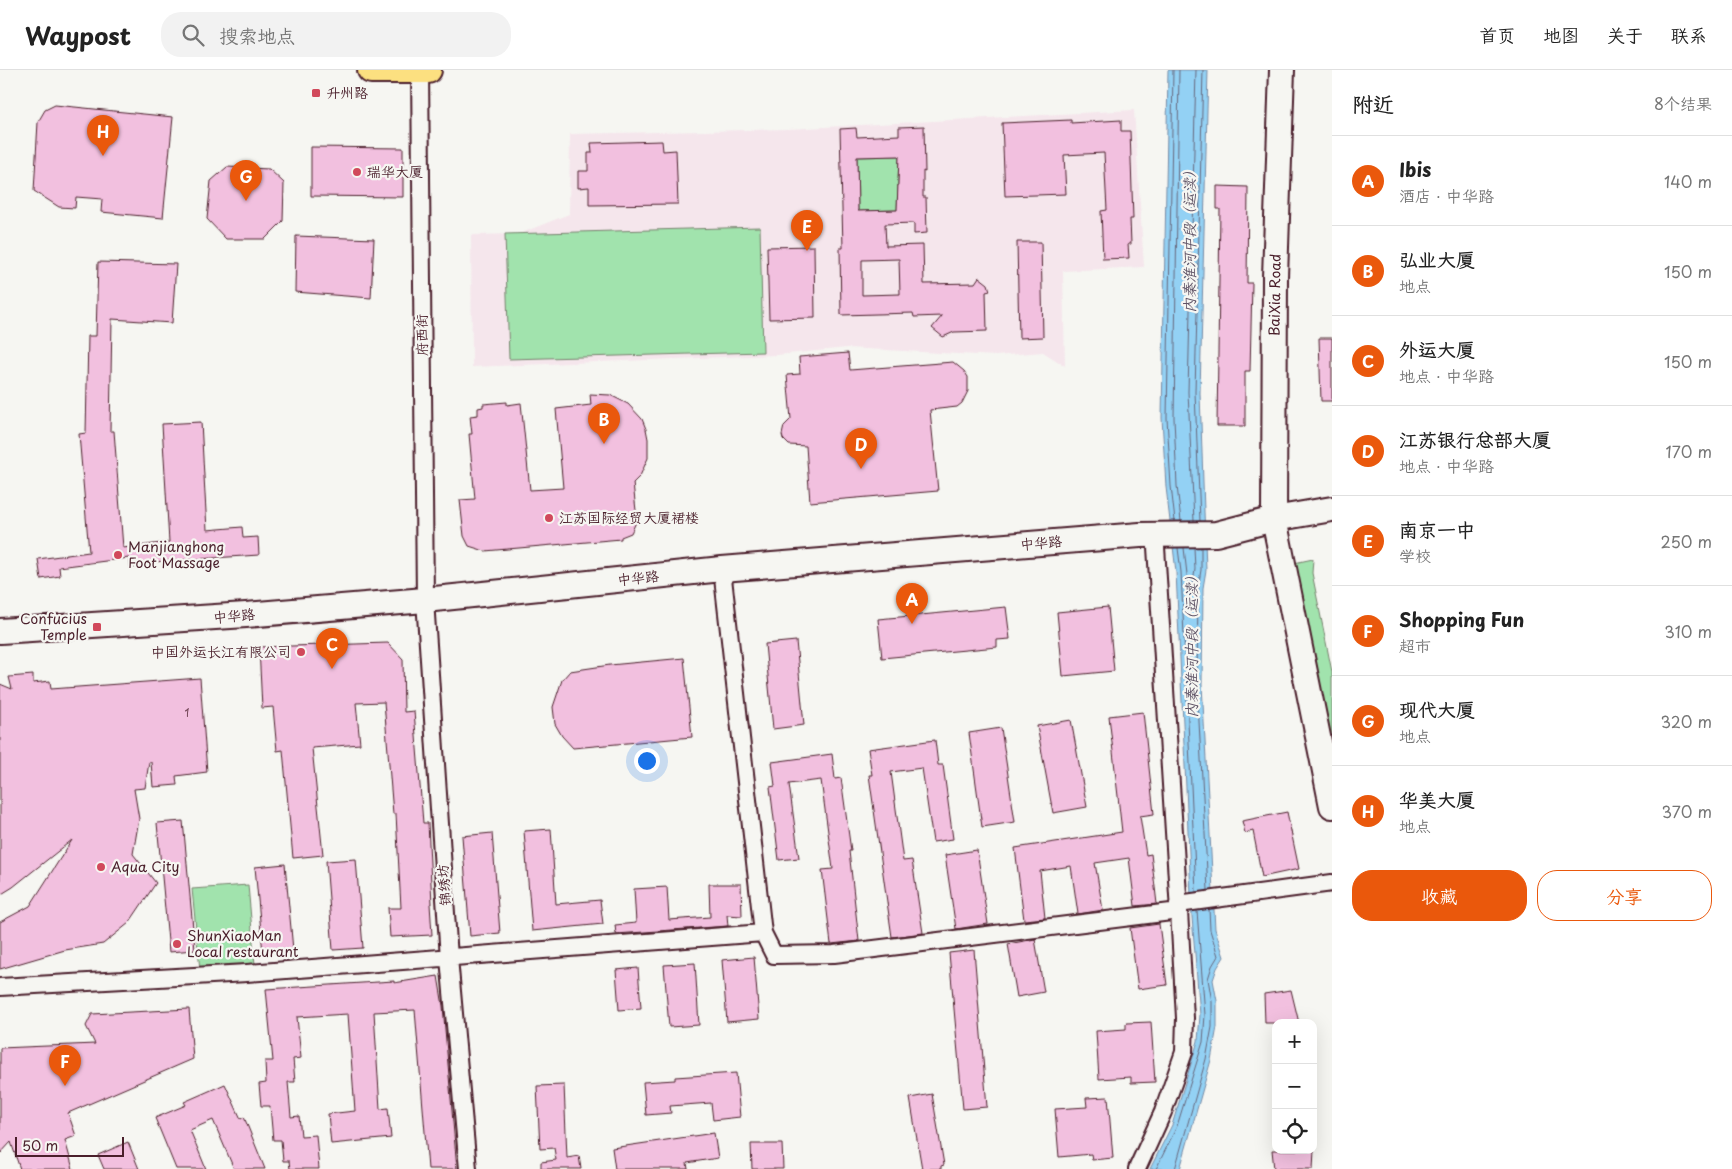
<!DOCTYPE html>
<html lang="zh">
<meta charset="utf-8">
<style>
:root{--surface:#fff;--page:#f2f2f2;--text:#222;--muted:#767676;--line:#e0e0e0;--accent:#ea580c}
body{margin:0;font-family:"Playpen Sans","LXGW WenKai TC",sans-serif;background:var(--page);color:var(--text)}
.controls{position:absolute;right:15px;bottom:15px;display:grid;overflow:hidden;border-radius:10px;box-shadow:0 5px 20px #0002}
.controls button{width:45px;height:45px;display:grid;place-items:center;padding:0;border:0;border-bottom:1px solid var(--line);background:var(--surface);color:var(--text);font:25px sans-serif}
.scale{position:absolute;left:15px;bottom:12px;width:109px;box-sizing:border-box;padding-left:5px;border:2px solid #4a1f2b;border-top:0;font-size:14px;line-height:18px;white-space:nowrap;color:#4a1f2b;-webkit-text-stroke:4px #f6f6f2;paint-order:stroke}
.you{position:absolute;left:646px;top:690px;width:18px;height:18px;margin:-12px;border:4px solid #fff;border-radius:50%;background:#1a73e8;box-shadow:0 0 0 8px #1a73e833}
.badge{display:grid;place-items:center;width:32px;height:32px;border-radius:50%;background:var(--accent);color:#fff;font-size:16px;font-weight:700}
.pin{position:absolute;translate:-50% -41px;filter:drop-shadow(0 1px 2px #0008)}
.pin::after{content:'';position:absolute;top:26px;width:18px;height:15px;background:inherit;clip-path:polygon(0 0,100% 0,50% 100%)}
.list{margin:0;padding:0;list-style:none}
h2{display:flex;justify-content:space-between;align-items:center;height:65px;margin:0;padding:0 20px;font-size:21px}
h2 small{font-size:16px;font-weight:400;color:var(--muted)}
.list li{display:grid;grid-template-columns:32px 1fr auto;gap:15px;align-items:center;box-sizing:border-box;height:90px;padding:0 20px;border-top:1px solid var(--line)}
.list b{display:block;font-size:19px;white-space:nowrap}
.list p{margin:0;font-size:16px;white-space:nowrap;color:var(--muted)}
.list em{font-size:16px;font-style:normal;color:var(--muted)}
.actions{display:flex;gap:10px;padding:15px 20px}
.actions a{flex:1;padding:11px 0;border:1px solid var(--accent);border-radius:20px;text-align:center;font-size:18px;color:var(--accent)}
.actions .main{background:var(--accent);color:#fff}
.icon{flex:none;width:28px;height:28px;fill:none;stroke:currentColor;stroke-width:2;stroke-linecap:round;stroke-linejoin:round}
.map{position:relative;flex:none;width:1332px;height:1099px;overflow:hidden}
header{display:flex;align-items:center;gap:30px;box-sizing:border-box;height:70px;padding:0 25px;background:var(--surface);border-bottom:1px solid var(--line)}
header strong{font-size:24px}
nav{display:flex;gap:28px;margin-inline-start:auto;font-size:18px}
.search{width:350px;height:45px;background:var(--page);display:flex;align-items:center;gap:12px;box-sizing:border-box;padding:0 18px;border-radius:20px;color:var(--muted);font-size:19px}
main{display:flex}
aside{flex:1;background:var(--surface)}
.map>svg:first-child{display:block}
.built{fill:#f5e6ec}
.green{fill:#a1e3ad;stroke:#76816c}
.water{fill:#93d1f4;stroke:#768aa4}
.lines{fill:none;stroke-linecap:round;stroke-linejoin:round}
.shore{stroke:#67667b;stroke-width:1}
.building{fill:#f2c0df;stroke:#4a1f2b;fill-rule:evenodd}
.minor-casing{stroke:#4a1f2b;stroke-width:20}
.secondary-casing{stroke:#4a1f2b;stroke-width:28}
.primary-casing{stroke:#4a1f2b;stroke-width:30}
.minor{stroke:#f6f6f2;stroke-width:16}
.secondary{stroke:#f6f6f2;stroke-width:24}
.primary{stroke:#fce080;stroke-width:26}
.poi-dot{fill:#d1495b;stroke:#f6f6f2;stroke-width:2}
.labels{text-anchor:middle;stroke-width:4.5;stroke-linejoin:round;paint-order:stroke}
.number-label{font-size:11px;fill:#744758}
.poi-label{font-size:14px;fill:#4a1f2b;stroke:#f6f6f2;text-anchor:start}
.street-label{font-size:14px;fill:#4a1f2b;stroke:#f6f6f2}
.water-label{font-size:15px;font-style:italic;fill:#605467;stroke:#f6f6f2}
</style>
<header>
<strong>Waypost</strong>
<div class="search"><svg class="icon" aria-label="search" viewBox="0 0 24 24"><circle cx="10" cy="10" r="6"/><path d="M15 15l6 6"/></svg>搜索地点</div>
<nav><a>首页</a><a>地图</a><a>关于</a><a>联系</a></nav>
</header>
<main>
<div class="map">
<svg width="1332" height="1099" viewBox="0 0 1332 1099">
<rect width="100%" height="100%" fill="#f6f6f2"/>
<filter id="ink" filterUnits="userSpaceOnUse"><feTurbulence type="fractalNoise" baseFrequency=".02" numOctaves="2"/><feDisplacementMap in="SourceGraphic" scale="10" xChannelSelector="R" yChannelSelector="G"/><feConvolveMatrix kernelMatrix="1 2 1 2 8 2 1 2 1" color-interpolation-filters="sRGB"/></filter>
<g filter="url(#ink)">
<path class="built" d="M 1134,40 L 1144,197 L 1063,201 L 1065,296 L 1043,282 L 996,286 L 847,278 L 777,285 L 472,297 L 471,165 L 519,164 L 569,144 L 570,64 L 788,59 Z"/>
<path class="green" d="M 899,86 L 897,140 L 858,141 L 857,87 Z
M 760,157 L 763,282 L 509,289 L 505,164 Z
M 1313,489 L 1312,503 L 1332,602 L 1332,688 L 1294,493 Z
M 248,815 L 255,895 L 200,900 L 192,819 Z"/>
<path class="water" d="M 1168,0 L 1208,0 L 1200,323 L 1206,500 L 1203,518 L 1202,614 L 1215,859 L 1224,887 L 1217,898 L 1213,910 L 1217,931 L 1217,957 L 1211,990 L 1180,1099 L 1150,1099 L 1172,1055 L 1198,971 L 1200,945 L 1192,847 L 1176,502 L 1166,417 L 1162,348 Z"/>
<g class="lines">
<path class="shore" d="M 1173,0 L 1167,348 L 1171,416 L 1175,451
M 1179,0 L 1174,348 L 1177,416 L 1181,451
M 1194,451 L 1188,322 L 1196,0
M 1200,451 L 1195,322 L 1203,0
M 1201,477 L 1201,500 L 1198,518 L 1197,614 L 1208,820
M 1178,478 L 1181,502 L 1196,822
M 1184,478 L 1188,513 L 1190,516 L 1193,514 L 1195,499 L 1194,477
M 1156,1099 L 1177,1056 L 1203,972 L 1205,945 L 1197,841
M 1175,1099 L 1206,989 L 1212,957 L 1212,932 L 1208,909 L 1212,896 L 1218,886 L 1210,860 L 1209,839"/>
</g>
<path class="building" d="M 55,35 L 173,47 L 163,148 L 101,142 L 102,129 L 76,127 L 75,138 L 59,137 L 34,121 L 38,52 L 45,40 Z
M 1071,50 L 1071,53 L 1121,50 L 1121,61 L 1130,61 L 1133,149 L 1130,149 L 1131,174 L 1128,174 L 1129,188 L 1103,189 L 1101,141 L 1107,140 L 1104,83 L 1064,85 L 1066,124 L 1005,126 L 1002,53 Z
M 924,56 L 925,102 L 923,101 L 923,127 L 926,127 L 927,163 L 914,164 L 914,153 L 885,154 L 886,176 L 923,175 L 924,214 L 975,213 L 979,207 L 988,214 L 990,221 L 986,222 L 987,261 L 954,262 L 943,267 L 932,258 L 942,246 L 914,247 L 913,243 L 841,245 L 840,178 L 843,178 L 840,59 L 856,58 L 857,67 L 899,65 L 899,57 ZM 899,86 L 897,140 L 858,141 L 857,87 ZM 899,189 L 900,224 L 862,225 L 862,190 Z
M 662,71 L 663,81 L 676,80 L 678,134 L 589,135 L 589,117 L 578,118 L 578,101 L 588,101 L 588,83 L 592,83 L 591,73 Z
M 311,77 L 403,78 L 403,127 L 311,126 Z
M 227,97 L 269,99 L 284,113 L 283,151 L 265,169 L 226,169 L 207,149 L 211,111 Z
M 1217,116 L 1248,117 L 1247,213 L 1252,213 L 1250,301 L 1245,301 L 1245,356 L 1217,356 L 1220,139 L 1217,139 Z
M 296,166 L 374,169 L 371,228 L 295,222 Z
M 1017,172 L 1041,172 L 1043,267 L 1019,268 Z
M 814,176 L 815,248 L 769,249 L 767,177 Z
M 98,192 L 176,194 L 172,253 L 112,249 L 110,361 L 114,361 L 123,478 L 169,472 L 162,354 L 201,352 L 207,460 L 242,457 L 243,468 L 258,467 L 259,485 L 152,492 L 152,495 L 130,498 L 129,488 L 59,497 L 60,506 L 41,509 L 38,489 L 89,482 L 79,364 L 86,363 L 88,266 L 96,266 Z
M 1319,268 L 1332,268 L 1332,331 L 1321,331 Z
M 848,283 L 850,300 L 953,292 L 964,301 L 968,307 L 968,321 L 962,333 L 957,337 L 930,340 L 938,421 L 810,432 L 806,376 L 789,375 L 783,369 L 782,365 L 784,356 L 791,349 L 787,305 L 800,304 L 799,287 Z
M 590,324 L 610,325 L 628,334 L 642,349 L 646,359 L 648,369 L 648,388 L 640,406 L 633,413 L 637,450 L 631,463 L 621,467 L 621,469 L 485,481 L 469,476 L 464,466 L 460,430 L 475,429 L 469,364 L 472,364 L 470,346 L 478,345 L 478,338 L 483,337 L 483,334 L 507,332 L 507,335 L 521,333 L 530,420 L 563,418 L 556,339 L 591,335 Z
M 1006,537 L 1010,569 L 997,570 L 997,577 L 882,588 L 878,549 Z
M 1108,537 L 1114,601 L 1063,606 L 1057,542 Z
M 796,571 L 804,655 L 773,659 L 765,574 Z
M 388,573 L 403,589 L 404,642 L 414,641 L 423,753 L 428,753 L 432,834 L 430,834 L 432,865 L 390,867 L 388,838 L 401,838 L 396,744 L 393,744 L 384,632 L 356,633 L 360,674 L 312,678 L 323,785 L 293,788 L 283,680 L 277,681 L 273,637 L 262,638 L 259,577 Z
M 684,588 L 692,667 L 573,678 L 562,666 L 555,654 L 553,637 L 562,610 L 570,601 L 610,595 Z
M 33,605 L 33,613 L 50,611 L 51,619 L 200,608 L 207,702 L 176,706 L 177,715 L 153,717 L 151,692 L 149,692 L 145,718 L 134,719 L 139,749 L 133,784 L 156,813 L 129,853 L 103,874 L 65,880 L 0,899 L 0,852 L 30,836 L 72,770 L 13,817 L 0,825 L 0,614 L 12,619 L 9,607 Z
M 1143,642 L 1154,744 L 1140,746 L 1146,785 L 1151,784 L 1157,834 L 1135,836 L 1129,788 L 1095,793 L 1103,840 L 1078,844 L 1071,796 L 1040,801 L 1045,848 L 1024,850 L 1015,778 L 1122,762 L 1109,646 Z
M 1071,650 L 1087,737 L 1053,743 L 1037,656 Z
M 1001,658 L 1015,752 L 982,757 L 969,663 Z
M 935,670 L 938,695 L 943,695 L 953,769 L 933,772 L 922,698 L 891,702 L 903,791 L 912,790 L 923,863 L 892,867 L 869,705 L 872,705 L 868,679 Z
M 832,684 L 835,709 L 841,708 L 851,781 L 849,781 L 859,871 L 831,874 L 822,800 L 833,799 L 821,710 L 789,714 L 799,788 L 779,790 L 770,717 L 775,716 L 772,692 Z
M 1287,742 L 1299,799 L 1262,807 L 1253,761 L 1245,763 L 1242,751 Z
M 183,751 L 195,880 L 169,882 L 157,753 Z
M 551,759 L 556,834 L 600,830 L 603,854 L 532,861 L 524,761 Z
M 492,763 L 500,863 L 470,866 L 462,766 Z
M 977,780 L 988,854 L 956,859 L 945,785 Z
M 356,789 L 363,878 L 333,880 L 326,791 Z
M 285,794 L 293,880 L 263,883 L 255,797 Z
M 709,814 L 741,814 L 742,846 L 727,845 L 728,856 L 616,864 L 615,855 L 636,853 L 634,819 L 667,817 L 669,850 L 710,847 Z
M 1159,854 L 1167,915 L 1138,919 L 1130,858 Z
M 1035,869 L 1044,922 L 1017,927 L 1008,874 Z
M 974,880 L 987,1037 L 963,1039 L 949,883 Z
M 754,887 L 759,949 L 727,952 L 722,890 Z
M 695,893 L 699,955 L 669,957 L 664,895 Z
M 638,898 L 641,938 L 619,940 L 616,900 Z
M 438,906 L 443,936 L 457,1099 L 428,1099 L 415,940 L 374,942 L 380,1039 L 388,1038 L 391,1068 L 331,1074 L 328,1044 L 355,1041 L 348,944 L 297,947 L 301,988 L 293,989 L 295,1012 L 288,1012 L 291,1047 L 299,1046 L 301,1066 L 316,1065 L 319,1099 L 290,1099 L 289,1091 L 283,1091 L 281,1070 L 273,1070 L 270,1036 L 261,1036 L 259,1014 L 266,1013 L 265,991 L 273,991 L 266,919 L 394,911 L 394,913 Z
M 1291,920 L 1299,953 L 1265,953 L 1264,924 Z
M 189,939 L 193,989 L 68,1043 L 76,1066 L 65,1070 L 73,1099 L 20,1099 L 11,1072 L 0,1084 L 0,978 L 95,974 L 86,956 L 92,944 Z
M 1151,952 L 1155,1012 L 1131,1013 L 1131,1007 L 1099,1009 L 1096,961 L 1126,959 L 1126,953 Z
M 736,1003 L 740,1047 L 713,1050 L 711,1033 L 670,1036 L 671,1043 L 646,1045 L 643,1012 L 675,1010 L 675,1007 Z
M 225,1014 L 241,1049 L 244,1047 L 265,1099 L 234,1099 L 213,1050 L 190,1060 L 206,1099 L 176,1099 L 155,1048 L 186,1035 L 184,1032 Z
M 564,1015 L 567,1088 L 579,1086 L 581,1099 L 541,1099 L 541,1092 L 556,1090 L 554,1078 L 540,1079 L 537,1016 Z
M 932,1024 L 944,1095 L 941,1096 L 941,1099 L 922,1099 L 910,1028 Z
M 1108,1027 L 1113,1088 L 1092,1090 L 1091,1084 L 1059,1087 L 1055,1039 L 1087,1037 L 1086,1028 Z
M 714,1063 L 718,1088 L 687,1093 L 688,1099 L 615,1099 L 612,1078 Z
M 128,1072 L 139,1099 L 104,1099 L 98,1085 Z
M 751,1074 L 782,1074 L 783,1099 L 752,1099 Z
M 1272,1080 L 1314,1080 L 1313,1099 L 1274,1099 Z"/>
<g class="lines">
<g class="minor-casing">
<path id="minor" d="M 420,0 L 425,530 L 449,888 L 468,1099
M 722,499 L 763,863 L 774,885 L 834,884 L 1179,841 L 1156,477
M 1178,834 L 1332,813
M 0,917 L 247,903 L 763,863
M 1137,1099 L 1163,1042 L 1184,982 L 1185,948 L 1179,841"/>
</g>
<g class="secondary-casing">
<path id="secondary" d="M 1282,0 L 1275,207 L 1274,449 L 1332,736
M 0,561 L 246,545 L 425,530 L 722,499 L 1140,465 L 1216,464 L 1274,449 L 1332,439"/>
</g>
<g class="primary-casing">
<path id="primary" d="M 371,0 L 428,0"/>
</g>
<use href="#minor" class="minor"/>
<use href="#secondary" class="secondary"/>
<use href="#primary" class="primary"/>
</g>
</g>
<g class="poi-dot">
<rect x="311" y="18" width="10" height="10" rx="2.5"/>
<circle cx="357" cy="102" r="5"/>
<circle cx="549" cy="448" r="5"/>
<circle cx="118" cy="485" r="5"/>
<rect x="92" y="552" width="10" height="10" rx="2.5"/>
<circle cx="301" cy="582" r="5"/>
<circle cx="101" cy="797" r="5"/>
<circle cx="177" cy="874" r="5"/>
</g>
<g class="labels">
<g class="number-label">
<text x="187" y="647">1</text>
</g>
<g class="poi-label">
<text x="326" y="28">升州路</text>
<text x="367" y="107">瑞华大厦</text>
<text x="559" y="453">江苏国际经贸大厦裙楼</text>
<text x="128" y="482">Manjianghong<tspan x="128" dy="16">Foot Massage</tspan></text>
<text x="87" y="554" text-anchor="end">Confucius<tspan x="87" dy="16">Temple</tspan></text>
<text x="291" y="587" text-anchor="end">中国外运长江有限公司</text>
<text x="111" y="802">Aqua City</text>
<text x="187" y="871">ShunXiaoMan<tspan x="187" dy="16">Local restaurant</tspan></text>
</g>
<g class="street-label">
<text transform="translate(1275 225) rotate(-89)" y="5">BaiXia Road</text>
<text transform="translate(422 265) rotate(-91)" y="5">府西街</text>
<text transform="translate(1041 473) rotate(-5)" y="5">中华路</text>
<text transform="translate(638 508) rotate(-6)" y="5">中华路</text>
<text transform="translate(234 546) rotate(-5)" y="5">中华路</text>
<text transform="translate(444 815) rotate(-94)" y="5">锦绣坊</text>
</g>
<g class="water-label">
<text transform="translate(1190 168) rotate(-90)" y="5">内秦淮河中段（运渎）</text>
<text transform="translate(1192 573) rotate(-90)" y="5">内秦淮河中段（运渎）</text>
</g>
</g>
</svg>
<div class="controls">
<button>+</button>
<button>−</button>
<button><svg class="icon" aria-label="locate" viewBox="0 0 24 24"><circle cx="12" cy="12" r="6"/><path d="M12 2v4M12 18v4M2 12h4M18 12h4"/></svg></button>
</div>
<div class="scale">50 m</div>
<div class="you"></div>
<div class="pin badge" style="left:912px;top:554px">A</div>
<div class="pin badge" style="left:604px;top:374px">B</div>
<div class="pin badge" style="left:332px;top:599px">C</div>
<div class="pin badge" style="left:861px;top:399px">D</div>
<div class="pin badge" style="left:807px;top:181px">E</div>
<div class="pin badge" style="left:65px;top:1016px">F</div>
<div class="pin badge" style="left:246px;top:131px">G</div>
<div class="pin badge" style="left:103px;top:86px">H</div>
</div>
<aside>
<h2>附近<small>8个结果</small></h2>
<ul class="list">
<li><span class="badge">A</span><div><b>Ibis</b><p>酒店 · 中华路</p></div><em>140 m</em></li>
<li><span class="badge">B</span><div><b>弘业大厦</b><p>地点</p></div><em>150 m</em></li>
<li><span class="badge">C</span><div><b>外运大厦</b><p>地点 · 中华路</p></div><em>150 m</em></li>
<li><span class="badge">D</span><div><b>江苏银行总部大厦</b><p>地点 · 中华路</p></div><em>170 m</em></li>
<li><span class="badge">E</span><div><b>南京一中</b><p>学校</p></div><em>250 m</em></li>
<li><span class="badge">F</span><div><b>Shopping Fun</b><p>超市</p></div><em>310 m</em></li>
<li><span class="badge">G</span><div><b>现代大厦</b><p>地点</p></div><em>320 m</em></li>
<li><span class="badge">H</span><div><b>华美大厦</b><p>地点</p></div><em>370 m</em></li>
</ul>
<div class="actions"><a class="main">收藏</a><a>分享</a></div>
</aside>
</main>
